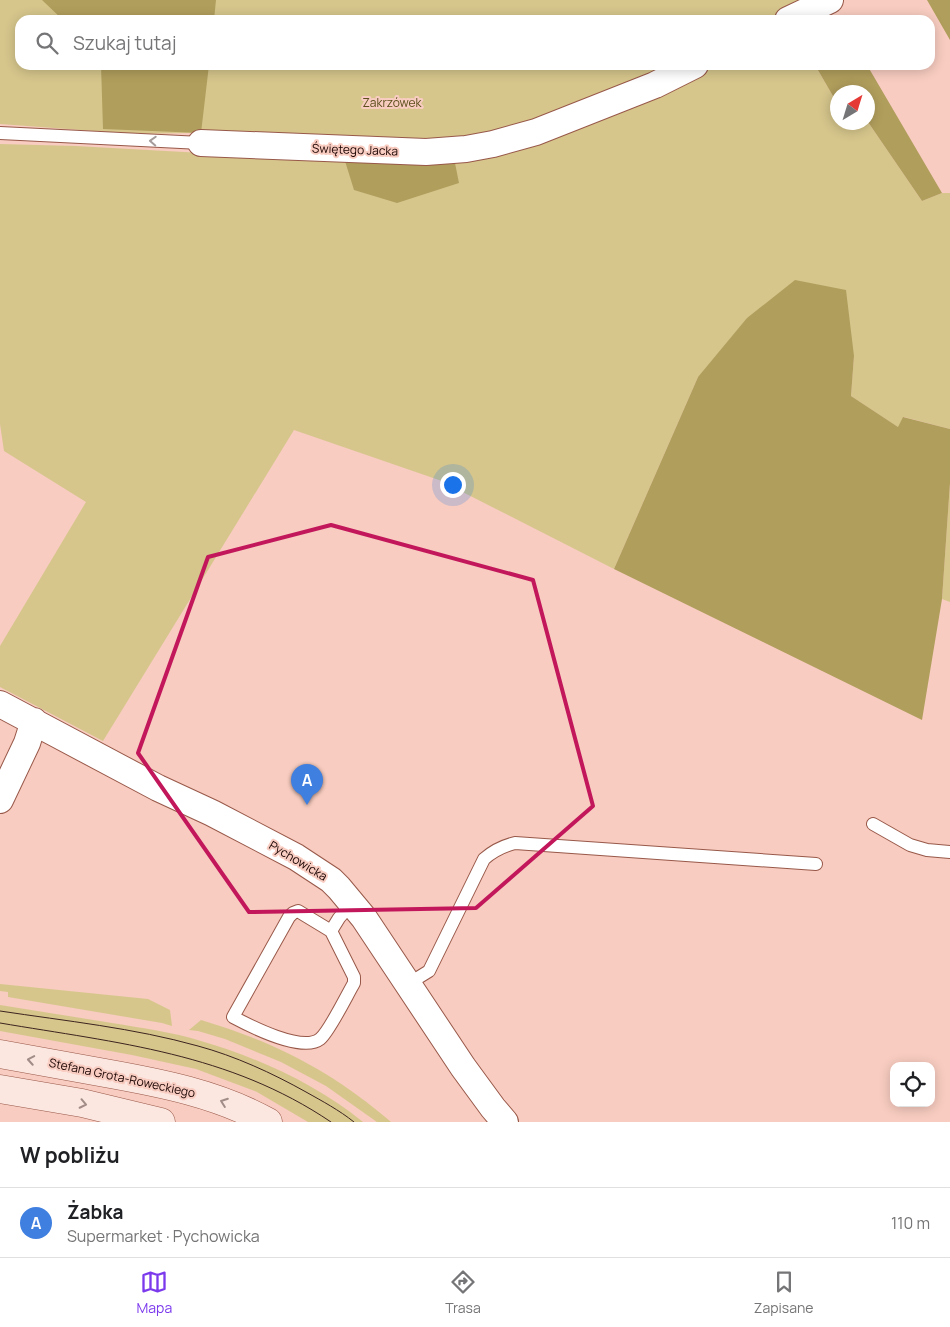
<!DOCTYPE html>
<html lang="pl">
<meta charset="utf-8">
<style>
:root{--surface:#fff;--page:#f6f6f6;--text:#202124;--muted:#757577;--line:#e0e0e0;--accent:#7c3aed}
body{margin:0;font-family:Manrope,sans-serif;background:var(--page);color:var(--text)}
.controls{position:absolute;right:15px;bottom:15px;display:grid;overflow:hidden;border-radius:10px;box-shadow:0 2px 12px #0003}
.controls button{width:45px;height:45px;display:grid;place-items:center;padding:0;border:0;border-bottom:1px solid var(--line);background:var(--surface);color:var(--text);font:25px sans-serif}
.compass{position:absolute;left:830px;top:85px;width:45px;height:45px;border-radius:50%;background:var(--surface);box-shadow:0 2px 12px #0003;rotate:38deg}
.you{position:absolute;left:452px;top:484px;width:18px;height:18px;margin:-12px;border:4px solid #fff;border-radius:50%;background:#1a73e8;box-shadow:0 0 0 8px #1a73e833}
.badge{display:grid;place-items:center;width:32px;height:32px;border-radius:50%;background:var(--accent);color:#fff;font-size:16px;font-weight:700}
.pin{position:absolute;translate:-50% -41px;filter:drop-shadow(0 1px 2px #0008)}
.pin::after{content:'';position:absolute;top:26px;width:18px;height:15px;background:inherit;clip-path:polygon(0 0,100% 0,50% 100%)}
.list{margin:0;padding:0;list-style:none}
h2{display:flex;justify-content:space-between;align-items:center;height:65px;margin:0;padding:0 20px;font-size:21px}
h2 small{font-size:16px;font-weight:400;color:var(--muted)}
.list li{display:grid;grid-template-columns:32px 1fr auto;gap:15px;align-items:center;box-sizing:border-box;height:70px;padding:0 20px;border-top:1px solid var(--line)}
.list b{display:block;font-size:19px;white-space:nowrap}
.list p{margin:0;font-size:16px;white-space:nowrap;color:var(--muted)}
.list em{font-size:16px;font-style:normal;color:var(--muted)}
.icon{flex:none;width:28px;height:28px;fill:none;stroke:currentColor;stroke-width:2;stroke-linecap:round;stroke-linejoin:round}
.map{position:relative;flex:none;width:950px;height:1122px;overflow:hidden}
.search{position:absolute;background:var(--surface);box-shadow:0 2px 12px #0003;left:15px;right:15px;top:15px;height:55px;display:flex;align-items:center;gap:12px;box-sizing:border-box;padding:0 18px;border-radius:15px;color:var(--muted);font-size:19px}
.sheet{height:135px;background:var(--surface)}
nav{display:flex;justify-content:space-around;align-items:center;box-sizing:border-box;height:70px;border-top:1px solid var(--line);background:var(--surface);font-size:14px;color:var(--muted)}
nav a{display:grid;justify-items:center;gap:2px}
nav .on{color:var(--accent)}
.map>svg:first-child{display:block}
.green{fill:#d6c68c}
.forest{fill:#b09e5c}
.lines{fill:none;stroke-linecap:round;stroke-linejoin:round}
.lane-casing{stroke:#985849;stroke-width:14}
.street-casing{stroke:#985849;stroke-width:28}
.secondary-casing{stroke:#985849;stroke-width:29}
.lane{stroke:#fff;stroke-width:12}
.street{stroke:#fff;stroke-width:26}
.secondary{stroke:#fce6e0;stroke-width:28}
.tram{stroke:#3d231f;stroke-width:1}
.oneway{stroke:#a49b9a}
.oneway2{stroke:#a28c87}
.marked{fill:none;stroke:#c2185b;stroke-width:4;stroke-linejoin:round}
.labels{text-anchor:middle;stroke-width:4;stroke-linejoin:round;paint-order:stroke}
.park-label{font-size:12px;fill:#5c4f1c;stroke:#f8ccc0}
.street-label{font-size:12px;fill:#1b0402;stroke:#f8ccc0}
</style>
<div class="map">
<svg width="950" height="1122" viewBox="0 0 950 1122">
<rect width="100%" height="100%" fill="#f8ccc0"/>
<path class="green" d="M 0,0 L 822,0 L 772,20 L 20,20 L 20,65 L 676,65 L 473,143 L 191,133 L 134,134 L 0,124 Z
M 715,65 L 815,65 L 837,103 L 838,122 L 868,122 L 922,201 L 942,193 L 950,193 L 950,429 L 904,417 L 899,428 L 851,396 L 854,356 L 698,377 L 614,569 L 439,480 L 294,430 L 103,741 L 0,687 L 0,646 L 86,502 L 4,451 L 0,424 L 0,144 L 76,146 L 345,161 L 454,158 L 630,104 Z
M 950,483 L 950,602 L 942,599 Z
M 0,984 L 148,999 L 170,1010 L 172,1026 L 162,1023 L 8,997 L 8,992 L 0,991 Z
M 0,1005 C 37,1011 75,1017 112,1023 C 142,1028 172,1032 201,1041 C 259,1058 316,1084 363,1122 L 308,1122 L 257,1092 L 196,1069 L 132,1055 L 0,1031 Z
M 201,1020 C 275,1042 333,1072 391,1122 L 377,1122 L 326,1086 L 281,1062 L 225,1039 L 198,1031 L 189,1030 Z"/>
<path class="forest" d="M 42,0 L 216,0 L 214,20 L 63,20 Z
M 927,0 L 950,0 L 950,40 Z
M 101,65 L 209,65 L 201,133 L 103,129 Z
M 815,65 L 867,65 L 942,193 L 922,201 L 868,122 L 868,92 L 838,92 L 837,103 Z
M 454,158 L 459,183 L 397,203 L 354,190 L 345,161 Z
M 795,280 L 846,290 L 854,356 L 851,396 L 898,427 L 903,417 L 950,429 L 950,483 L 942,599 L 922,720 L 614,569 L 698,377 L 747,318 Z"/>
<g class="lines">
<g class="lane-casing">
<path id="lane" d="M 0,133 L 201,143
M 873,824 L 910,845 L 927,850 L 950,852
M 298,911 L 331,931 L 354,977 L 354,983 C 347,995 329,1032 320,1039 C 302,1053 250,1026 233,1017 L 289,917 L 293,913 Z
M 331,931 L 339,918 L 352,903
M 408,984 L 429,971 L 484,859 C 494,850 503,846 515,843 L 816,864"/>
</g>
<g class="street-casing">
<path id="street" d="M 788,20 L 830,0
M 201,143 L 426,152 L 466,149 L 493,144 L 536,132 L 655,85 L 695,65
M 0,704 L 158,788 L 212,813 L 296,857 L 331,880 L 339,888 L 364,918 L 463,1067 L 493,1108 L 505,1122
M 0,800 L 27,743 L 34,721"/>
</g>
<g class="secondary-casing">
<path id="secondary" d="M 0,1054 C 35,1060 70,1067 105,1073 C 161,1083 218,1094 268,1122
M 0,1089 L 82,1103 L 161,1122"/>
</g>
<use href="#lane" class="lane"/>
<use href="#street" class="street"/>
<use href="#secondary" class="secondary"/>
<path class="tram" d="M 0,1011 C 66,1021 134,1028 198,1046 C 235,1056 272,1073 306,1092 C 322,1101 339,1110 354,1122
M 0,1023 C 118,1043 229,1053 331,1122"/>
</g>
<defs><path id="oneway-chevron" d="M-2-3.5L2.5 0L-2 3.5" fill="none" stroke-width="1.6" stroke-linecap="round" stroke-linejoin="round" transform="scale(1.25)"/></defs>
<use class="oneway" href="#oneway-chevron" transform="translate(153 141) rotate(-177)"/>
<g class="oneway2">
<use href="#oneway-chevron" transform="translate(31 1060) rotate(-170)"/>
<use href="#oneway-chevron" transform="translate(224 1102) rotate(-160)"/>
<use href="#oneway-chevron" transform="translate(83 1104) rotate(12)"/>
</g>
<path class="marked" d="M 331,525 L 533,580 L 593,806 L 476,908 L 249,912 L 138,753 L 208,557 Z"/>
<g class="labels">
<g class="park-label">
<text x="392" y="107">Zakrzówek</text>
</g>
<g class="street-label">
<text transform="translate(355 150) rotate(2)" y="4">Świętego Jacka</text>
<text transform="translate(298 861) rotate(31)" y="4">Pychowicka</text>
<text transform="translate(122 1078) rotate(12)" y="4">Stefana Grota-Roweckiego</text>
</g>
</g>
</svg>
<div class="controls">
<button><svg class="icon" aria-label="locate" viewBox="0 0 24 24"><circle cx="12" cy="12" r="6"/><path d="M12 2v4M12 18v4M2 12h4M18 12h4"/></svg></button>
</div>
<svg class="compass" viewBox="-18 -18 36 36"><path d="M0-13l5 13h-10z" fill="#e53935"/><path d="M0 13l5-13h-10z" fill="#757577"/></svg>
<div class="you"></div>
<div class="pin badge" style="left:307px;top:805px;background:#3f7fe0">A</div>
<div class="search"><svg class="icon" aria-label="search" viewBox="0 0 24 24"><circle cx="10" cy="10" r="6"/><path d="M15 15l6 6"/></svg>Szukaj tutaj</div>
</div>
<section class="sheet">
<h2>W pobliżu<small></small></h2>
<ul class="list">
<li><span class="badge" style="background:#3f7fe0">A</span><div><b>Żabka</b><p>Supermarket · Pychowicka</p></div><em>110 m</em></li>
</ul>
</section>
<nav>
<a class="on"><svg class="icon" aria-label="map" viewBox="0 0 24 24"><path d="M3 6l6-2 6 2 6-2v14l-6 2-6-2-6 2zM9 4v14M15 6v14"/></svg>Mapa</a>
<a><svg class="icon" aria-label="directions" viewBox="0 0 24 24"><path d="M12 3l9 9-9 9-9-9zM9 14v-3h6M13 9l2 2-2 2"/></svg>Trasa</a>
<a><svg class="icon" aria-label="saved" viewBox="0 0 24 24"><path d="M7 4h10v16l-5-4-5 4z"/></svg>Zapisane</a>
</nav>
